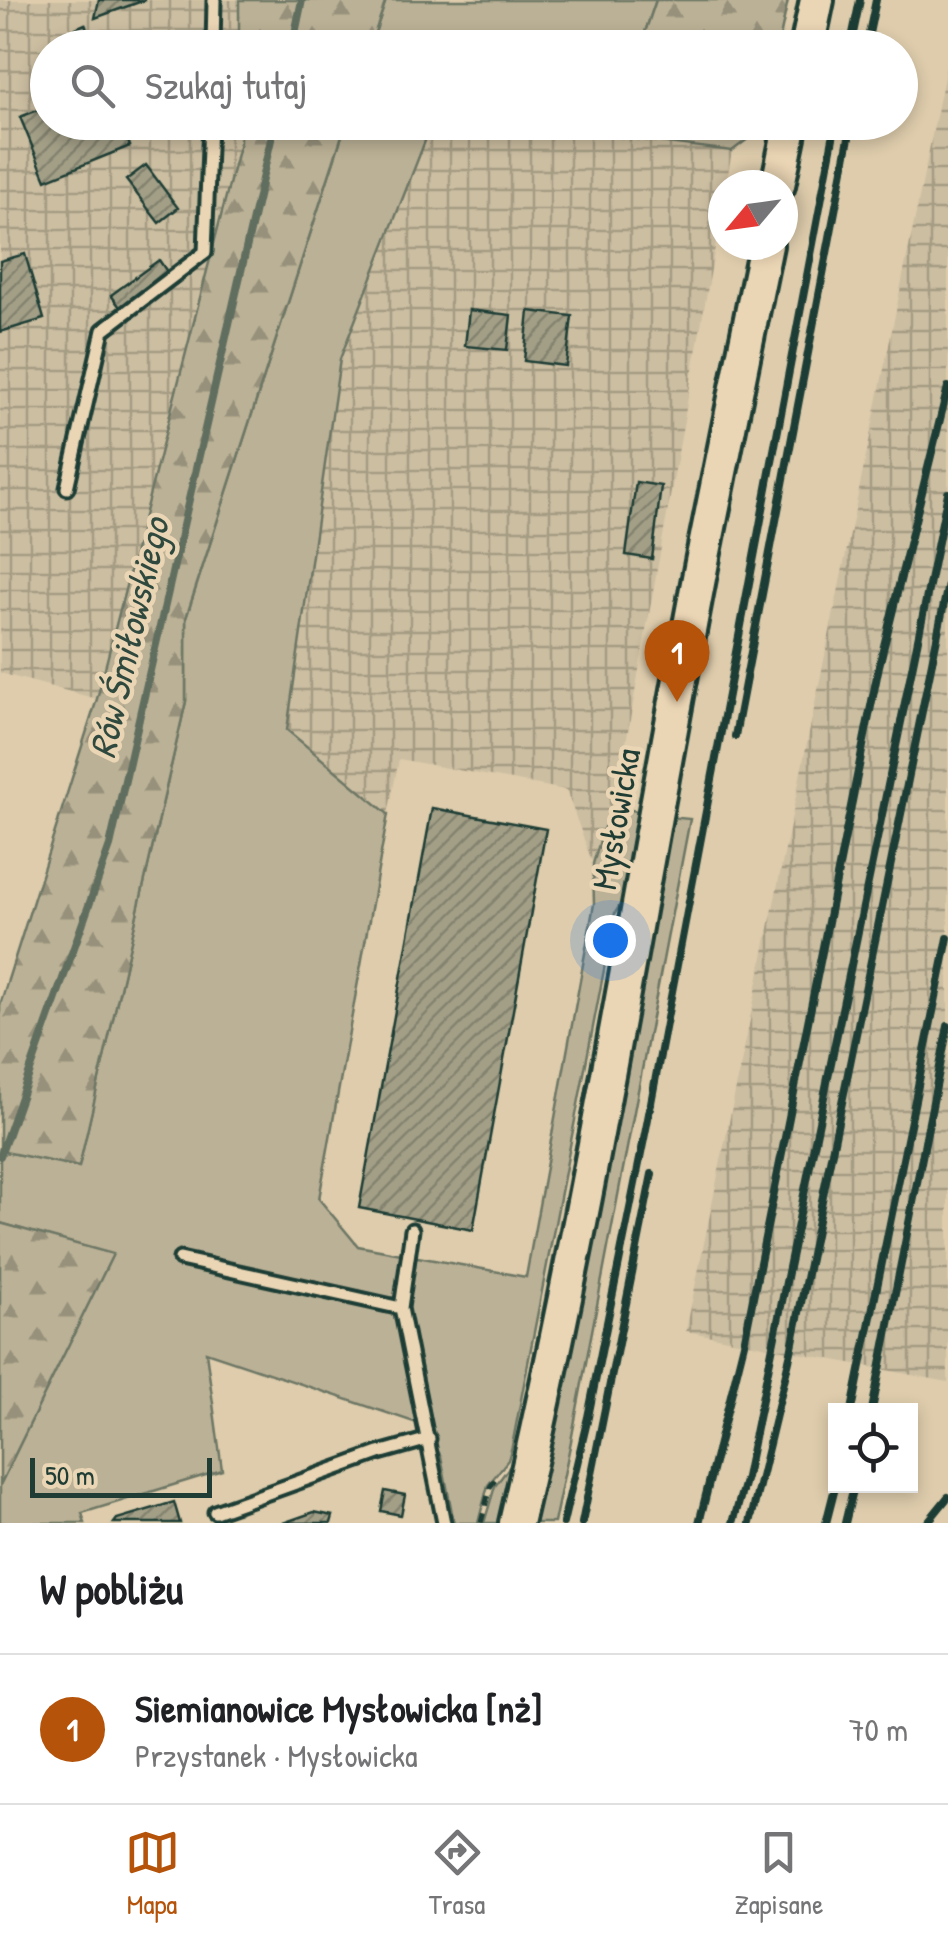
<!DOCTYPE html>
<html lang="pl">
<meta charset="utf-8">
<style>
:root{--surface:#fff;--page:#f2f2f2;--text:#202124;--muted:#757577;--line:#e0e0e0;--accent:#b45309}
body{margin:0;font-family:"Patrick Hand",sans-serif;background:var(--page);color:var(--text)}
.controls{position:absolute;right:30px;bottom:30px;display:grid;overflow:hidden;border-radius:0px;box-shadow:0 5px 15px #0003}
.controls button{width:90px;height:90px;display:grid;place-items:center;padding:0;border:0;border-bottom:2px solid var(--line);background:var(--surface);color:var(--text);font:50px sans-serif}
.compass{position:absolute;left:708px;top:170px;width:90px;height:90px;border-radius:50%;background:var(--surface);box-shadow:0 5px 15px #0003;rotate:241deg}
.scale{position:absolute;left:30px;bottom:25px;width:182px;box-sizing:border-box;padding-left:10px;border:5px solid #1f3d34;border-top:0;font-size:28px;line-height:35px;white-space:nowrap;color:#1f3d34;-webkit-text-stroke:8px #ead5b4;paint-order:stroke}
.you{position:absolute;left:610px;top:940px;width:35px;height:35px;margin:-25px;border:8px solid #fff;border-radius:50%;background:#1a73e8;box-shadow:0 0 0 15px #1a73e833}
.badge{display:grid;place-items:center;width:65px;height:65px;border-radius:50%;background:var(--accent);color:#fff;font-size:32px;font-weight:700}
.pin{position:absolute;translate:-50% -82px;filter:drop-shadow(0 2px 5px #0008)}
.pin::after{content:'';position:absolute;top:52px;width:35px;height:30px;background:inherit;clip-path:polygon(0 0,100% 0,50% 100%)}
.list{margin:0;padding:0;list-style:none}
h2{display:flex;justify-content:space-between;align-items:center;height:130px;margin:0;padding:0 40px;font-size:42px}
h2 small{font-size:32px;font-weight:400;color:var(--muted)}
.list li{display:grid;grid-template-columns:65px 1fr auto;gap:30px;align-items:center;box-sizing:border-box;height:150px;padding:0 40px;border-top:2px solid var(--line)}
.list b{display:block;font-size:38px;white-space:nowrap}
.list p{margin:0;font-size:32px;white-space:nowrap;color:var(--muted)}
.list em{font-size:32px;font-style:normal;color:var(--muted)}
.icon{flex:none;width:55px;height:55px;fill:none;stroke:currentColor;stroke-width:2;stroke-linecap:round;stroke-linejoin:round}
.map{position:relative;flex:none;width:948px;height:1523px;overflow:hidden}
.search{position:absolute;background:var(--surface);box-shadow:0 5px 15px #0003;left:30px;right:30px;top:30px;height:110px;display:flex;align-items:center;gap:25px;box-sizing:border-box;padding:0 35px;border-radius:55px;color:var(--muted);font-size:38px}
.sheet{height:280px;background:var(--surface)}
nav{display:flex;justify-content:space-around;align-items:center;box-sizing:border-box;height:140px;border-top:2px solid var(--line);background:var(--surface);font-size:28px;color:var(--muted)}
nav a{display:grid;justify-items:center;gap:5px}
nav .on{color:var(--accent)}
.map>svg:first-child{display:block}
.industrial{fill:url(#industrial-grid)}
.grass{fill:#bbb196;stroke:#6d7765;stroke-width:2.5}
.forest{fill:url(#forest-firs);stroke:#6d7765;stroke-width:2.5}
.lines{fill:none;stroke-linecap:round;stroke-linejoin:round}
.stream{stroke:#606e5e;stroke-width:8}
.building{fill:url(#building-hatch);stroke:#1f3d34;stroke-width:2.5}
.lane-casing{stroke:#1f3d34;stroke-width:19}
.secondary-casing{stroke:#1f3d34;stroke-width:40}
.path{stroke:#1f3d34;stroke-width:5;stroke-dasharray:10 8;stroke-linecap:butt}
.lane{stroke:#ead5b4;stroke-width:11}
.secondary{stroke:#ead5b4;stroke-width:32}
.rail{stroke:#1f3d34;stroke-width:8}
.labels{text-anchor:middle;stroke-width:9;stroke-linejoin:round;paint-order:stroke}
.street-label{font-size:35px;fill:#1f3d34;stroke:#ead5b4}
.water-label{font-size:38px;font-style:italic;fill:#2f493e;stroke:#ead5b4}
</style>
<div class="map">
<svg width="948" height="1523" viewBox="0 0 948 1523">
<defs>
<pattern id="industrial-grid" width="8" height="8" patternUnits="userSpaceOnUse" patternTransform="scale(2.5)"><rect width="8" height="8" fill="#ccbea1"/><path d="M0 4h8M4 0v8" fill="none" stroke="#a59c84"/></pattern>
<pattern id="forest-firs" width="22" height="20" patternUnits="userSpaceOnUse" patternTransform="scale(2.5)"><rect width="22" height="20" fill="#bbb196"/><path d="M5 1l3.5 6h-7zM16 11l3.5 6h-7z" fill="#97917b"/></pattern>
<pattern id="building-hatch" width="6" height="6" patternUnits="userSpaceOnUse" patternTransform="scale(2.5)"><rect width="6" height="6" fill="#a39f87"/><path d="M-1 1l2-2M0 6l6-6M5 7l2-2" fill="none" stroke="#84836f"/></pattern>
</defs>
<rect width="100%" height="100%" fill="#deccac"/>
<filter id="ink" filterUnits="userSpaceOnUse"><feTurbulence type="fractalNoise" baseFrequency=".01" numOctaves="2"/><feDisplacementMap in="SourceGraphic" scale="20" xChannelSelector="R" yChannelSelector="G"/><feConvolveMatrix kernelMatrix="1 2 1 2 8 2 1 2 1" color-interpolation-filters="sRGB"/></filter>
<g filter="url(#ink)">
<path class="industrial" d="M 0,0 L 239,0 L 239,47 L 48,48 L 48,122 L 240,123 L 240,142 L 97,699 L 0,673 Z
M 948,58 L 948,1382 L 686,1331 Z
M 432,123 L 500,123 L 732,151 L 726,185 L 723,185 L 723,203 L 619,781 L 593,864 L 566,790 L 399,759 L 388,814 L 287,730 L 340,359 Z"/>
<path class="grass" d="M 386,0 L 656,0 L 640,47 L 370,48 Z
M 346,123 L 432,123 L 340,359 L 287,730 L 388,814 L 319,1199 L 358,1246 L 526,1277 L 594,904 L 593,864 L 604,827 L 618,827 L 623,809 L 645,812 L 632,886 L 615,913 L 512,1446 L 508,1460 L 488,1485 L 478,1523 L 454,1523 L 441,1456 L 420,1424 L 206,1352 L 222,1470 L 82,1513 L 85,1523 L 0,1523 L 0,1485 L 112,1255 L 0,1223 L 0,1151 L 79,1166 L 186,701 L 186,618 Z
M 500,123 L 615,123 L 611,136 Z
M 669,817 L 690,819 L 571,1441 L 554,1523 L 529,1523 Z
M 629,902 L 581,1158 L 507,1508 L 503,1523 L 484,1523 L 495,1486 L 516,1458 L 531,1393 L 532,1366 L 620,920 Z"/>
<path class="forest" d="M 239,0 L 386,0 L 370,47 L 239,48 Z
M 656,0 L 788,0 L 778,47 L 640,47 Z
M 240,123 L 346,123 L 186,618 L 186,701 L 79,1167 L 0,1151 L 0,1005 L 97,699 L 240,142 Z
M 615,123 L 615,122 L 762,123 L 761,129 L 732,151 L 611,136 Z
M 0,1223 L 113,1254 L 0,1485 Z"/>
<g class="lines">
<path class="stream" d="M 292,48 L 302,0
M 0,1156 L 110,846 L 275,122"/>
</g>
<path class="building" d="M 99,0 L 145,0 L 95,18 Z
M 85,24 L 94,45 L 88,48 L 83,48 L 76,28 Z
M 48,106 L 48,122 L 120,122 L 130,146 L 46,180 L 20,117 Z
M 146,165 L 178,208 L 159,223 L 126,180 Z
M 25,254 L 44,319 L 0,332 L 0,261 Z
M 159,260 L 172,279 L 125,314 L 111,295 Z
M 469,310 L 511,315 L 507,350 L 465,346 Z
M 529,311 L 572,316 L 566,366 L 524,361 Z
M 636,482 L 661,486 L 652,559 L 626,555 Z
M 432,808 L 546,829 L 473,1230 L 359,1208 Z
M 385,1491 L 405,1495 L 401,1515 L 381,1511 Z
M 174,1502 L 180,1523 L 114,1523 L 117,1519 Z
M 314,1512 L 333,1516 L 331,1523 L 283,1523 Z"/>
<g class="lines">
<g class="lane-casing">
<path id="lane" d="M 213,48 L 214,0
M 67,488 L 103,330 L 205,252 L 210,122
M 412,1230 L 401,1308 L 444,1523
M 180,1259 L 401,1308
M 215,1512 L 379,1453 L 429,1439"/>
</g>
<g class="secondary-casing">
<path id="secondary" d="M 807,48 L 817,0
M 778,185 L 791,122
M 516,1523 C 591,1203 641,879 703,557 C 723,453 745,349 766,245"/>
</g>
<path class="path" d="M 481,1523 L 490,1487 L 497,1477"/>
<use href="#lane" class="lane"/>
<use href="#secondary" class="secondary"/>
<path class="rail" d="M 850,48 L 860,0
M 866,48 L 876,0
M 735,736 L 852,122
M 852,1410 L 948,938
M 872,1410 L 948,1026
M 563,1523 L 588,1417 L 647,1124 L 836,122
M 582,1523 L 652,1174
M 699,1523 L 744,1343 L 879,666 L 948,387
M 733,1523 L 746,1477 L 948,493
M 750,1523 L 791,1352 L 948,584
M 826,1523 L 836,1484
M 845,1523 L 854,1486
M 927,1523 L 948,1497"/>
</g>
</g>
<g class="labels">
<g class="street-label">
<text transform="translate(616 819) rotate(-80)" y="12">Mysłowicka</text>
</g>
<g class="water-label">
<text transform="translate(129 638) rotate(-77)" y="13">Rów Śmiłowskiego</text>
</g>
</g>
</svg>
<div class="controls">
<button><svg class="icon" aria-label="locate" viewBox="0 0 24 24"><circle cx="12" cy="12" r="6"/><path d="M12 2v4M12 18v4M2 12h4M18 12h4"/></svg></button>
</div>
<svg class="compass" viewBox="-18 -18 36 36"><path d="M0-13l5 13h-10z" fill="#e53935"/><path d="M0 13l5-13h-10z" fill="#757577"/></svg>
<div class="scale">50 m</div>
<div class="you"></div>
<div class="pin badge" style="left:677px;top:702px">1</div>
<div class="search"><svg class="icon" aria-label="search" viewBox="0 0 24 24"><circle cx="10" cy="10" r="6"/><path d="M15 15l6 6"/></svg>Szukaj tutaj</div>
</div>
<section class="sheet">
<h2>W pobliżu<small></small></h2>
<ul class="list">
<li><span class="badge">1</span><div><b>Siemianowice Mysłowicka [nż]</b><p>Przystanek · Mysłowicka</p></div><em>70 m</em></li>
</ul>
</section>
<nav>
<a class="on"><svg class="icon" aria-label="map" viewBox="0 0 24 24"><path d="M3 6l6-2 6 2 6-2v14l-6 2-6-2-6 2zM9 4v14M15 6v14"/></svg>Mapa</a>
<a><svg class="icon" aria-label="directions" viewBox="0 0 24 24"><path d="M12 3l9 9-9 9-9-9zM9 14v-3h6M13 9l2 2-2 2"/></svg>Trasa</a>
<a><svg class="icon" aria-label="saved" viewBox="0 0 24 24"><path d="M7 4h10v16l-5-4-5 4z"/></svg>Zapisane</a>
</nav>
